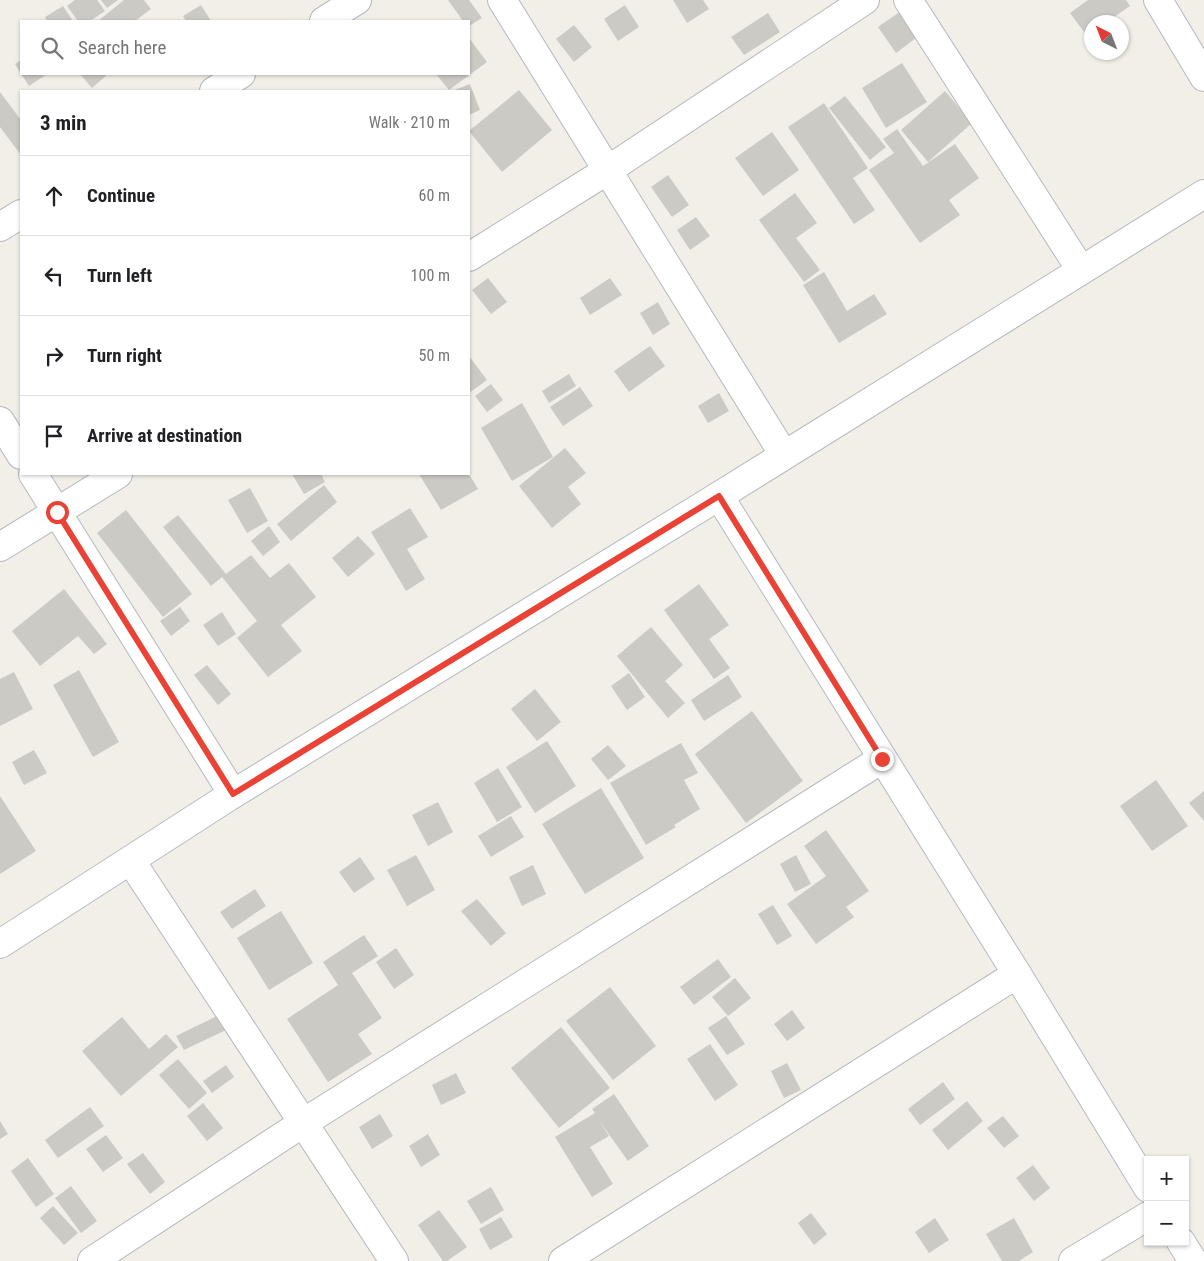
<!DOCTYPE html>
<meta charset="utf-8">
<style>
:root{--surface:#fff;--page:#f6f6f6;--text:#202124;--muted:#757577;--line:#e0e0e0}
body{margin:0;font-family:"Roboto Condensed",sans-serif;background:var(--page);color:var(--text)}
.controls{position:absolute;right:15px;bottom:15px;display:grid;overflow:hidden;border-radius:0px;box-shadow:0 1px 4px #0004}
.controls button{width:45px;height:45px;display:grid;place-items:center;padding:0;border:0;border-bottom:1px solid var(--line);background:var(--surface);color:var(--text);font:25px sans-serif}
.compass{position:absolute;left:1084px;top:15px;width:45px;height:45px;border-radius:50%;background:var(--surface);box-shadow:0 1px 4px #0004;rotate:318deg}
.stop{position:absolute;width:15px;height:15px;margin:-11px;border:4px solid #ea4335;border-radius:50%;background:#fff}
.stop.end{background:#ea4335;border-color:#fff;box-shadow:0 1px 5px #0008}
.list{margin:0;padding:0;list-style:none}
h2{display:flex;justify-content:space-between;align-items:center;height:65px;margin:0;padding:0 20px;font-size:21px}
h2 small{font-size:16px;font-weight:400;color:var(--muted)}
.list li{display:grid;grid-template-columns:32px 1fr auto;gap:15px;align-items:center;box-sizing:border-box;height:80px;padding:0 20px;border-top:1px solid var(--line)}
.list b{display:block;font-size:19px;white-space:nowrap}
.list em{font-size:16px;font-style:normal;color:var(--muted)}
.icon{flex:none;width:28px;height:28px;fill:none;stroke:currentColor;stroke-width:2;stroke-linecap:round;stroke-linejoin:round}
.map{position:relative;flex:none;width:1204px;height:1261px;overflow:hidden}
.search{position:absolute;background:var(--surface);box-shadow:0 1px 4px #0004;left:20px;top:20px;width:450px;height:55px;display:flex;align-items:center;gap:12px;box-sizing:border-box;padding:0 18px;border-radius:0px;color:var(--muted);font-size:19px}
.panel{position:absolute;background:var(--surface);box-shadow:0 1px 4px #0004;left:20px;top:90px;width:450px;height:385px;border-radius:0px}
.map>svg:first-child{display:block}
.building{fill:#cccac5}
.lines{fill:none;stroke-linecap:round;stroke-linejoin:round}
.street-casing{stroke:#b5b8bc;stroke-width:30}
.secondary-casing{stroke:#b6babf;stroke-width:30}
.street{stroke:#fff;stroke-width:28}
.secondary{stroke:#fff;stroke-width:28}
.route{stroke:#ea4335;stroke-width:6}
</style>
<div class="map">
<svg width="1204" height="1261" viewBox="0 0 1204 1261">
<rect width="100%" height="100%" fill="#f1efe8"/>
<path class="building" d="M 75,0 L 97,0 L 105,11 L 90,21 L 78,21 L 67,6 Z
M 101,0 L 118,0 L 107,8 Z
M 124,0 L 144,0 L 151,9 L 135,21 L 98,21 Z
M 448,0 L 469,0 L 482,18 L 469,26 L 469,21 L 463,21 Z
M 673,0 L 703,0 L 709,9 L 687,23 Z
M 1088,0 L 1126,0 L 1130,6 L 1107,22 L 1092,22 L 1092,33 L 1087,36 L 1070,13 Z
M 911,4 L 928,29 L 896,53 L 878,27 Z
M 201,5 L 211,21 L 186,21 L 183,16 Z
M 625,5 L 639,27 L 618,41 L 604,19 Z
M 63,6 L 73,21 L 47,21 L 45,17 Z
M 768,13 L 780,32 L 744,55 L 731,37 Z
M 574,25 L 592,47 L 574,62 L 556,39 Z
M 469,38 L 487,62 L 449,90 L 436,74 L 469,74 Z
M 21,60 L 21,74 L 47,74 L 29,86 L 15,64 Z
M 902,63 L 927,102 L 886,128 L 862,88 Z
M 80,74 L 108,74 L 92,88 Z
M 470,84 L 480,110 L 469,115 L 469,91 L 452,91 Z
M 519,90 L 552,130 L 502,172 L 469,131 Z
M 945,91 L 972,123 L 928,162 L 901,130 Z
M 0,92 L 21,120 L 21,155 L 0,127 Z
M 845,96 L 886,147 L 870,160 L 829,108 Z
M 824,103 L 868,168 L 853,178 L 875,210 L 854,224 L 788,127 Z
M 897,129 L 923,166 L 955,144 L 979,178 L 949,200 L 960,215 L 920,243 L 869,170 L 894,153 L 883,139 Z
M 772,132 L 799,170 L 763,196 L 735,158 Z
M 668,175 L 689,205 L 672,217 L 651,187 Z
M 795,193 L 817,223 L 796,238 L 820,270 L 804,282 L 759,220 Z
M 696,217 L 710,236 L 690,250 L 677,230 Z
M 824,272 L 847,311 L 874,294 L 887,314 L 839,343 L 803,285 Z
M 488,278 L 507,302 L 491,314 L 472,290 Z
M 610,278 L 622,295 L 590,315 L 580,298 Z
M 658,302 L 670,324 L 653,335 L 640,313 Z
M 650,346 L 665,366 L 629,392 L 614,371 Z
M 469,356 L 487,380 L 469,393 Z
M 569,374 L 576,386 L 549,403 L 542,391 Z
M 491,384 L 503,400 L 487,412 L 475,396 Z
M 580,387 L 593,406 L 563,426 L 550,407 Z
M 719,393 L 729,411 L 708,423 L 698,406 Z
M 522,403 L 553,457 L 512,481 L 481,428 Z
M 565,448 L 586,473 L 568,487 L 581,504 L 552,528 L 519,486 Z
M 292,474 L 321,474 L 325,482 L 304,494 Z
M 419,474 L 469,474 L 478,489 L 441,510 Z
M 324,485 L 337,502 L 291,541 L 277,524 Z
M 250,488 L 268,521 L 247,533 L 228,500 Z
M 410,508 L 428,537 L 407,549 L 425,579 L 406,591 L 371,532 Z
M 126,510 L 192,594 L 163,617 L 97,533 Z
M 178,515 L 226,574 L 251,555 L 270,578 L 289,563 L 316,597 L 281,625 L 302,651 L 268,677 L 237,638 L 257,621 L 222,577 L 211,586 L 163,527 Z
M 269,526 L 280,542 L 263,556 L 251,541 Z
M 358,536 L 375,554 L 348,577 L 332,558 Z
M 699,584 L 729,625 L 709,639 L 730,668 L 714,679 L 664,610 Z
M 64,589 L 107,644 L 94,654 L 78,636 L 40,666 L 12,631 Z
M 180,607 L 190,621 L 171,636 L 160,621 Z
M 222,612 L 236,634 L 218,646 L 203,625 Z
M 651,627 L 683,665 L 665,681 L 685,703 L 668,718 L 617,656 Z
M 207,665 L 231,694 L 218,705 L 194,675 Z
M 79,670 L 119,742 L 93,757 L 53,685 Z
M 14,672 L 33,709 L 0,726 L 0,679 Z
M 629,673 L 645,697 L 627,710 L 611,686 Z
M 728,675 L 742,697 L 704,721 L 691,700 Z
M 535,689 L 561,722 L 537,741 L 511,709 Z
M 752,711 L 803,781 L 746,823 L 695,754 Z
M 547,741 L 576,786 L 535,813 L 506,767 Z
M 681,743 L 698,773 L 684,780 L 700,809 L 674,825 L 676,827 L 646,845 L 610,783 Z
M 608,745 L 626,766 L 608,780 L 591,759 Z
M 34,750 L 47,773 L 24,785 L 12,762 Z
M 498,768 L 522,807 L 497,822 L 474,783 Z
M 1156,780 L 1188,826 L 1152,851 L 1120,806 Z
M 601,788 L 644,858 L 585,894 L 542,824 Z
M 1204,791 L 1204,821 L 1189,803 Z
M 0,796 L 36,851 L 0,874 Z
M 438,802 L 453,832 L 428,846 L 412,815 Z
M 511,816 L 524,837 L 491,857 L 478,836 Z
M 826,830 L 869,891 L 846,907 L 854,917 L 816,944 L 787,904 L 826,876 L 804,846 Z
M 416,855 L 435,890 L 407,906 L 387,870 Z
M 796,855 L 811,884 L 795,892 L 780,864 Z
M 360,857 L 375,879 L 354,893 L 339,872 Z
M 533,865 L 546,894 L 522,906 L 509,877 Z
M 255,889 L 266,906 L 232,929 L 220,912 Z
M 477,899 L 506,933 L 491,946 L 461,911 Z
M 773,905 L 792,936 L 777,945 L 758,914 Z
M 281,911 L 313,963 L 269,990 L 237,938 Z
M 364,935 L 378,956 L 352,973 L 382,1018 L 358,1034 L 372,1054 L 328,1082 L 287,1019 L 338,985 L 323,962 Z
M 396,948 L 414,975 L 394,989 L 376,962 Z
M 718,959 L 731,977 L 694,1005 L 680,987 Z
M 735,978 L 751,998 L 728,1016 L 712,997 Z
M 610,987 L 656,1046 L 613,1080 L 566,1021 Z
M 792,1010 L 805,1028 L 787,1041 L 774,1024 Z
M 219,1015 L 226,1030 L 184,1050 L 176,1036 Z
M 726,1016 L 745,1044 L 727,1055 L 708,1028 Z
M 122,1017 L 149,1049 L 166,1034 L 178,1047 L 121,1096 L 82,1051 Z
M 561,1027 L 610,1088 L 559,1128 L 511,1068 Z
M 710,1044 L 738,1085 L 715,1101 L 687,1059 Z
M 178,1059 L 207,1093 L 189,1109 L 159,1075 Z
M 787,1063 L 801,1090 L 784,1098 L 771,1071 Z
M 226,1065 L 234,1077 L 212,1093 L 203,1081 Z
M 456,1073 L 466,1093 L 441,1105 L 432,1085 Z
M 943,1082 L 955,1099 L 920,1125 L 908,1109 Z
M 614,1094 L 649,1146 L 628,1161 L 598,1119 L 609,1136 L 590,1147 L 613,1184 L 592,1197 L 555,1137 L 595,1113 L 592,1109 Z
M 967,1101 L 983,1121 L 948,1150 L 932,1130 Z
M 203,1103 L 223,1128 L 207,1141 L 187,1116 Z
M 90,1107 L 104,1126 L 58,1158 L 45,1140 Z
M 380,1114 L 393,1136 L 372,1149 L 359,1127 Z
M 1003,1116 L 1019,1136 L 1004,1148 L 987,1128 Z
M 0,1121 L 8,1134 L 0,1139 Z
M 428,1134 L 440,1155 L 421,1167 L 409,1146 Z
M 106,1135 L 123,1158 L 103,1172 L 86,1149 Z
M 143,1153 L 165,1182 L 150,1194 L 127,1164 Z
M 28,1158 L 54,1194 L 36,1207 L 11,1171 Z
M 1033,1165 L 1050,1188 L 1034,1201 L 1016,1178 Z
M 71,1186 L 97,1221 L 81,1233 L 55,1198 Z
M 491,1187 L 504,1210 L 481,1224 L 467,1201 Z
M 53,1206 L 78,1233 L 64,1245 L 40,1218 Z
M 439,1210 L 467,1247 L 447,1261 L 443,1261 L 418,1225 Z
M 811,1213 L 827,1234 L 814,1245 L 798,1223 Z
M 501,1217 L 513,1237 L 490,1250 L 479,1229 Z
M 935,1218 L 949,1240 L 929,1253 L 915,1232 Z
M 1014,1218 L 1033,1252 L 1019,1261 L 1002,1261 L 986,1234 Z"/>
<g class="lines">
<g class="street-casing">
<path id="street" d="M 908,0 L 1081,270
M 1158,0 L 1204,77
M 324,21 L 357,0
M 214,91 L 241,74
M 0,227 L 21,214
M 469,257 L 608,170 L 865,0
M 0,421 L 21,455
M 33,474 L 233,794
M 719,496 L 1204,194
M 0,547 L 118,474
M 131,861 L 394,1261
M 92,1261 L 303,1123 L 882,759
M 563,1261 L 1017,974
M 1073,1261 L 1148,1216"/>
</g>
<g class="secondary-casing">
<path id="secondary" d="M 502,0 L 784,455
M 0,944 L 233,794 L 719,496 L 1017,974 L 1148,1188
M 1181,1242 L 1193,1261"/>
</g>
<use href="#street" class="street"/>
<use href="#secondary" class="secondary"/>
</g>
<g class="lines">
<path class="route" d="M 57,512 L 233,794 L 719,496 L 882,759"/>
</g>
</svg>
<div class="controls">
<button>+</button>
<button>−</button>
</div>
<svg class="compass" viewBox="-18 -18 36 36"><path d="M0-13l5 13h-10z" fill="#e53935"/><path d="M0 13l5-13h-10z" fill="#757577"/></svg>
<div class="stop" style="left:57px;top:512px"></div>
<div class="stop end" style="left:882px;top:759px"></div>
<div class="search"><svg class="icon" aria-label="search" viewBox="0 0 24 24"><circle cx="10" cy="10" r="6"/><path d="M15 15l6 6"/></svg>Search here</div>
<section class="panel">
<h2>3 min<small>Walk · 210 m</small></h2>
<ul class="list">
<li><svg class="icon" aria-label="ahead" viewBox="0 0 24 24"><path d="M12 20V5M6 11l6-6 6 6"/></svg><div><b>Continue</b></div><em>60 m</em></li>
<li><svg class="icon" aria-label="left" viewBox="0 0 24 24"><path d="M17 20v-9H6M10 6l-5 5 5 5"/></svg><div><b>Turn left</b></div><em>100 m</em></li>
<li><svg class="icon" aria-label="right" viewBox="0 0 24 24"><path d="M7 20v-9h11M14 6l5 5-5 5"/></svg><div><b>Turn right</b></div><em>50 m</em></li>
<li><svg class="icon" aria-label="arrive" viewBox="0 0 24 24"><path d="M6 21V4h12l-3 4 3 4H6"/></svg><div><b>Arrive at destination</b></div></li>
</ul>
</section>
</div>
